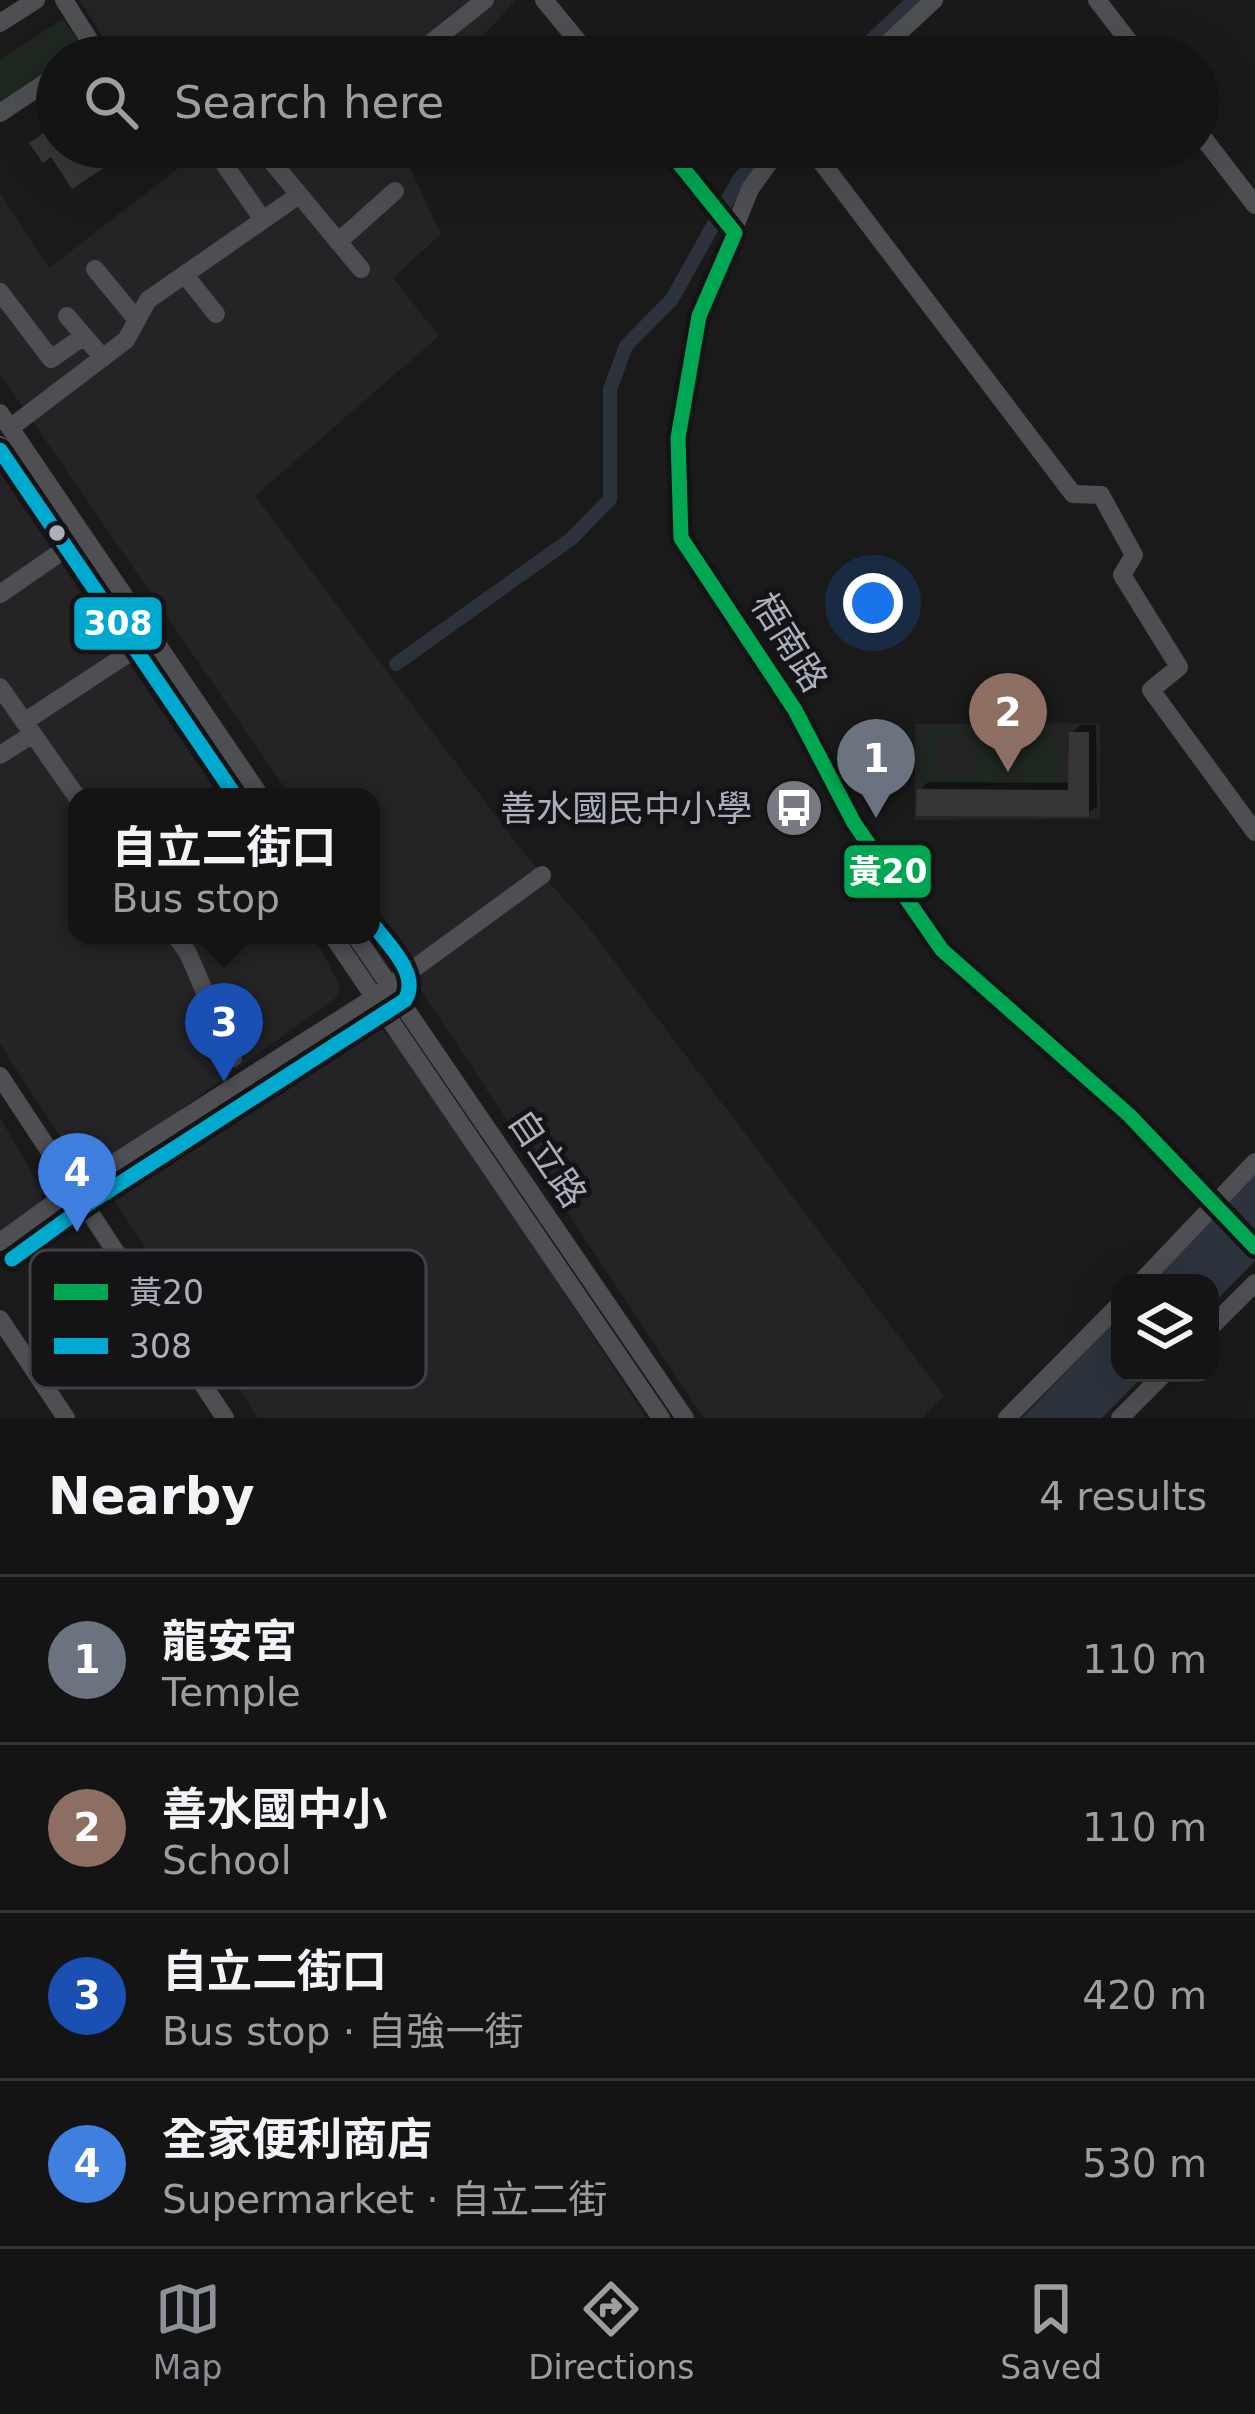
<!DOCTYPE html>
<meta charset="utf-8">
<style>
:root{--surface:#141414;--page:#1d1d1d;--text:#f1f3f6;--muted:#9d9ea0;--line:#333334;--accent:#8c9099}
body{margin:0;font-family:"DejaVu Sans","Noto Sans TC",sans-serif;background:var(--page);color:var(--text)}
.controls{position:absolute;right:36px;bottom:36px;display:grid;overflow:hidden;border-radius:24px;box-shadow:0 12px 48px #0002}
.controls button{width:108px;height:108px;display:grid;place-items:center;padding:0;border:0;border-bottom:3px solid var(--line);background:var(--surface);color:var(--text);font:60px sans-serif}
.you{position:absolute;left:873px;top:603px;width:42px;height:42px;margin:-30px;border:9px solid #fff;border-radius:50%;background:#1a73e8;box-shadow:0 0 0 18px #1a73e833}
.badge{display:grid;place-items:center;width:78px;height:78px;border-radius:50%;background:var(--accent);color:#fff;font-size:39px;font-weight:700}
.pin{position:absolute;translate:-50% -99px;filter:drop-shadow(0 3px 6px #0008)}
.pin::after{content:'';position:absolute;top:63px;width:42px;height:36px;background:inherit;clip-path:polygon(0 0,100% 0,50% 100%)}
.popup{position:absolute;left:68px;top:788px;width:312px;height:156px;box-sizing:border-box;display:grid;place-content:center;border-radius:24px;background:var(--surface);filter:drop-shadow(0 3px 9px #0005);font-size:39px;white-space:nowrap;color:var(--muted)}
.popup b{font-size:45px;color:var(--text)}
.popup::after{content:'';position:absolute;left:50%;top:100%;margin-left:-24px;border:24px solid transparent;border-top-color:var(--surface)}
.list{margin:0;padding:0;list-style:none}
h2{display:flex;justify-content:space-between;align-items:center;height:156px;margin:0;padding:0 48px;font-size:51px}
h2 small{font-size:39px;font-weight:400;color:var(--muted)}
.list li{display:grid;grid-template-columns:78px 1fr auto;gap:36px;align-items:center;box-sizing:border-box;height:168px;padding:0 48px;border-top:3px solid var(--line)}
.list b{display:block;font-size:45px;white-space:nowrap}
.list p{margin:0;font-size:39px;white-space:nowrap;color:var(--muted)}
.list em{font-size:39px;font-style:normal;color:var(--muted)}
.icon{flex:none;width:66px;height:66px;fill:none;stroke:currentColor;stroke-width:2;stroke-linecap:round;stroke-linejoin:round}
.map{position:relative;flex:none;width:1255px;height:1418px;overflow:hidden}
.search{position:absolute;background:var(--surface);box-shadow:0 12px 48px #0002;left:36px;right:36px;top:36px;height:132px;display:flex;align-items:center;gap:30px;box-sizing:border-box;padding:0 42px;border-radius:66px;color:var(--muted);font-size:45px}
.sheet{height:828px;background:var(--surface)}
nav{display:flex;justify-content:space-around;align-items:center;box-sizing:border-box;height:168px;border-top:3px solid var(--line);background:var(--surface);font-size:33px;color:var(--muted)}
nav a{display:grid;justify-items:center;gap:6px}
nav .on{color:var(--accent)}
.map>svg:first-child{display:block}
.built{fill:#242426}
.green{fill:#1f2721;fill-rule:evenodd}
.water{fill:#2c333d}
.shadow{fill:#0007}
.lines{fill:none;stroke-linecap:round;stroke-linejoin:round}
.canal{stroke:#2c333d;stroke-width:14}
.building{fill:#363638}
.minor{stroke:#4e4f53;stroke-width:18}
.bus-1-casing{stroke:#141416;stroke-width:24}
.bus-2-casing{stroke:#141416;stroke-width:24}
.bus-1{stroke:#00a651;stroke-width:15}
.bus-2{stroke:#00a9ce;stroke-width:15}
.bus-dot{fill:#abaebb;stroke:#141416;stroke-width:4.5}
.labels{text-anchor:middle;stroke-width:10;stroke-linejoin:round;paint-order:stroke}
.street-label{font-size:36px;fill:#abaebb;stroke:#141416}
.poi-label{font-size:36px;fill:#abaebb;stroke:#141416;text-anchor:end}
.key{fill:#141416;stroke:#414248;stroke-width:3}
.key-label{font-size:33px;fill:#abaebb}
.line-badge{stroke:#141416;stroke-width:4.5}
.badge-label{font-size:33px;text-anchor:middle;font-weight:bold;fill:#fff}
</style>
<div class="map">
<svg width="1255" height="1418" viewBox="0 0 1255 1418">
<rect width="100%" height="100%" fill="#1a1a1a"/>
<path class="built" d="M 80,0 L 516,0 L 464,57 L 115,57 Z
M 171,147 L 406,147 L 403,153 L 441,234 L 393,278 L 439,336 L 255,496 L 527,857 L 587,925 L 944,1396 L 922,1418 L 703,1418 L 371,914 L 371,797 L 291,797 L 0,374 L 0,193 L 49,268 L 182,165 Z
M 0,473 L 220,797 L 77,797 L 77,935 L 313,935 L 340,986 L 337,997 L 152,1130 L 103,1159 L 73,1157 L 0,1044 Z
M 1100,723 L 1100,819 L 915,820 L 915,724 Z
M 349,1018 L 372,1018 L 406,1055 L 647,1418 L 258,1418 L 113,1199 L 119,1181 L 160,1147 Z
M 0,1118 L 43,1191 L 38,1208 L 0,1233 Z"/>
<path class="green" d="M 63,19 L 85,51 L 83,57 L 57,57 L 57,75 L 0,111 L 0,59 Z
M 1033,724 C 1058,730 1068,751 1056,774 L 1061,775 L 1061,786 L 919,787 L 920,776 L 926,775 L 920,750 L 928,734 L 938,727 ZM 975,736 L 975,775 C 955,775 936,778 931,756 L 938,740 Z"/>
<path class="water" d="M 1255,1175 L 1255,1261 L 1210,1307 L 1210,1283 L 1151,1283 Z
M 1120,1316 L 1120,1373 L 1146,1373 L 1102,1418 L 1022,1418 Z"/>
<path class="shadow" d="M 1080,725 L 1096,725 L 1097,806 L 1088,814 L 920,790 L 928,782 L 1071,783 L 1072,733 Z"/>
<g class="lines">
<path class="canal" d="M 853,57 L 914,0
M 396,664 L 571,539 L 610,499 L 610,389 L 626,346 L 672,299 L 738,181 L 765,147"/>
</g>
<path class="building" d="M 57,124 L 57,147 L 135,147 L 72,189 L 51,157 L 43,163 L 29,143 Z
M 1069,732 L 1089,732 L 1089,817 L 916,816 L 917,789 L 1068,790 Z"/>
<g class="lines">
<path class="minor" d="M 64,0 L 100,57
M 544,0 L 591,57
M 1097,0 L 1141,57
M 0,23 L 36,0
M 413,57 L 485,0
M 873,57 L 934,0
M 0,113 L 57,75
M 1198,131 L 1255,205
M 154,147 L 160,157
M 666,147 L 735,233
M 780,147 L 750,189 L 699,316 L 678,438 L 681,538 L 795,710 L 854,823 L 942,950 L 1129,1115 L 1255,1247
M 810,147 L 1073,494 L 1101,495 L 1134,555 L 1122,575 L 1179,667 L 1151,690 L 1255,832
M 263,151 L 361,269
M 218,155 L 263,220
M 338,242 L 395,191
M 95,269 L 137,320
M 185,275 L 216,314
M 0,292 L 51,359 L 84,336
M 67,316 L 103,358
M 0,413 L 261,797
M 10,428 L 126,340 L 148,300 L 299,195
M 0,445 L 237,797
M 0,594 L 68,547
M 0,687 L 77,797
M 24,722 L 135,649
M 0,755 L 33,734
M 175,935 L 188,953 L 233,1058
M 332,935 L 661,1418
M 355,935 L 685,1418
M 0,1076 L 225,1418
M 0,1242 L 73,1189 L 375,997 L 542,875
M 1140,1283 L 1255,1162
M 0,1319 L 66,1418
M 1210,1328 L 1255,1283
M 1007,1418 L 1120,1304
M 1120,1418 L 1165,1373"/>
<g class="bus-1-casing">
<path id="bus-1" d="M 666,147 L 735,233
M 735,233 L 699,316 L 678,438 L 681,538 L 795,710 L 854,823 L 942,950 L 1129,1115 L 1255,1247"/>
</g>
<g class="bus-2-casing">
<path id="bus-2" d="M 0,450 L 236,797
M 12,1259 L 85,1206 L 405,1000 C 421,974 387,944 372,923"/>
</g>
<use href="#bus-1" class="bus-1"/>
<use href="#bus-2" class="bus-2"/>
</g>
<defs>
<g id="bus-disc" transform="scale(3)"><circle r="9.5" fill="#787a83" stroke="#141416"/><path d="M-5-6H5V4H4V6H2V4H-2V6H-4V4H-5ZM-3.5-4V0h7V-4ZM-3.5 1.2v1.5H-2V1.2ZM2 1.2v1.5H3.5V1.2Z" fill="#fff"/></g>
</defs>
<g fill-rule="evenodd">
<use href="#bus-disc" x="794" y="808"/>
</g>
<circle class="bus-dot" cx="57" cy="533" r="10"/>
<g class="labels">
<g class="street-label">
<text transform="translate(790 642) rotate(58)" y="13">梧南路</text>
<text transform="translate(548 1158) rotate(56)" y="13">自立路</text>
</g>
<g class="poi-label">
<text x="752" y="821">善水國民中小學</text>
</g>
</g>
<rect x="30" y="1250" width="396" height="138" rx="18" class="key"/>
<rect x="54" y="1284" width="54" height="16" fill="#00a651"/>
<rect x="54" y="1338" width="54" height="16" fill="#00a9ce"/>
<g class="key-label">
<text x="129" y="1304">黃20</text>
<text x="129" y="1358">308</text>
</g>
<g class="line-badge">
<rect x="72" y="595" width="92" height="57" rx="12" fill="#00a9ce"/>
<rect x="842" y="843" width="91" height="57" rx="12" fill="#00a651"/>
</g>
<g class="badge-label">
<text x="118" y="635">308</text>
<text x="888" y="883">黃20</text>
</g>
</svg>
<div class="controls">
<button><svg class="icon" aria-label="layers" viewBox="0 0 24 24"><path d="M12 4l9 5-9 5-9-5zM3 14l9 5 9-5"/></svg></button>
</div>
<div class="you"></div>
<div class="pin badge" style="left:876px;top:818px;background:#6b7280">1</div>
<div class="pin badge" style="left:1008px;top:772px;background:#8d6e63">2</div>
<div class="pin badge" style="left:224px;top:1082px;background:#1a4fb4">3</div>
<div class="popup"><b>自立二街口</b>Bus stop</div>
<div class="pin badge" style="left:77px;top:1232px;background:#3f7fe0">4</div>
<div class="search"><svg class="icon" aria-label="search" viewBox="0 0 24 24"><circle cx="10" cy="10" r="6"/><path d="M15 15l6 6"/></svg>Search here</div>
</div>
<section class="sheet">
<h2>Nearby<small>4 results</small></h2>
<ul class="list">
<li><span class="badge" style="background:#6b7280">1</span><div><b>龍安宮</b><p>Temple</p></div><em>110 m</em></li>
<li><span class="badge" style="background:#8d6e63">2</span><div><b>善水國中小</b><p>School</p></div><em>110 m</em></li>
<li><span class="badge" style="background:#1a4fb4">3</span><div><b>自立二街口</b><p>Bus stop · 自強一街</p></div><em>420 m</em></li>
<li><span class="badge" style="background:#3f7fe0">4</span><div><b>全家便利商店</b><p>Supermarket · 自立二街</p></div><em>530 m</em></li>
</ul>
</section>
<nav>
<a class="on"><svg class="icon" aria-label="map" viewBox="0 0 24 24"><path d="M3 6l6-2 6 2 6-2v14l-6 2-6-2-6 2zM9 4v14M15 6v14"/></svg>Map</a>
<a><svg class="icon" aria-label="directions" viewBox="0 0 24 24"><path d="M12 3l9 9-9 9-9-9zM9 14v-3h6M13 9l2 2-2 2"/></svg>Directions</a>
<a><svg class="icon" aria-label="saved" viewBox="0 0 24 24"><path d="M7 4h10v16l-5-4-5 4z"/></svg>Saved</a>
</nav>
